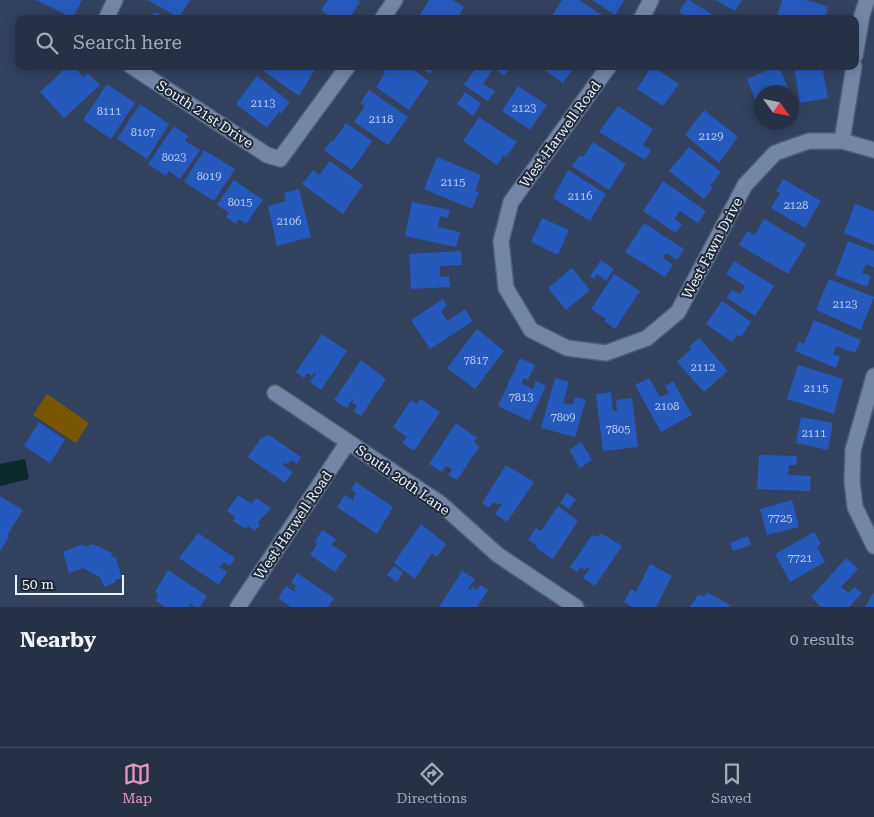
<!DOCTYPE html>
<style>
:root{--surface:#263146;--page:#2e394d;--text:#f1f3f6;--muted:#a4a9b3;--line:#424c5f;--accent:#e797bd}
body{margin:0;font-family:"Roboto Serif",serif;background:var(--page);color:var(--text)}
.compass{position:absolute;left:754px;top:85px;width:45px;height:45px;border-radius:50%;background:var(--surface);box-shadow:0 2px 12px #0003;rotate:123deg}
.scale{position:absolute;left:15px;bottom:12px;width:109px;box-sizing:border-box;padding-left:5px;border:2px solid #e8f1ff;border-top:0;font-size:14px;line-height:18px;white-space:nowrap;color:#e8f1ff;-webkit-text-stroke:4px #212835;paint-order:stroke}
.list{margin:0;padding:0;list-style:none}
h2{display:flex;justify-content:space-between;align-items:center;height:65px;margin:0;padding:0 20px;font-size:21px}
h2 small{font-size:16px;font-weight:400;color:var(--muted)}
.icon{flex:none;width:28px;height:28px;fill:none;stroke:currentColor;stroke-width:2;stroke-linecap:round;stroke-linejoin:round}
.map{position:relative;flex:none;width:874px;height:607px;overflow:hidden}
.search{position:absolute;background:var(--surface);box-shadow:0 2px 12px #0003;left:15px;right:15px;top:15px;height:55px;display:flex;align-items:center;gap:12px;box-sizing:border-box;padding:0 18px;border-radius:10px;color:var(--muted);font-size:19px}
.sheet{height:140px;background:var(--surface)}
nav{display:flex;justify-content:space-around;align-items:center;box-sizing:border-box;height:70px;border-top:1px solid var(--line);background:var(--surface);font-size:14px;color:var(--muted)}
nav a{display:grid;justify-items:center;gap:2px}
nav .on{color:var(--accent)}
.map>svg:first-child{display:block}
.green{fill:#795701}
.water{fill:#0e292c}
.building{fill:#2659bc}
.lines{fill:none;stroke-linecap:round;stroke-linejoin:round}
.minor-casing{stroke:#4f5c73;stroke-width:18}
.minor{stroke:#7486a6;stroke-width:15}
.labels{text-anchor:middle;stroke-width:4;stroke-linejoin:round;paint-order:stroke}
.number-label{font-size:11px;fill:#b8cbee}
.street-label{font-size:14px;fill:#e8f1ff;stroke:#212835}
</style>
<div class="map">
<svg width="874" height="607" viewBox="0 0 874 607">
<rect width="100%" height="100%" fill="#32415e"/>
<path class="green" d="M 47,394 L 89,423 L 76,443 L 33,415 Z"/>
<path class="water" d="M 25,459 L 29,479 L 0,486 L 0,464 Z"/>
<path class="building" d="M 36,0 L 82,0 L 73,18 Z
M 148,0 L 190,0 L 179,18 Z
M 328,0 L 358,0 L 360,2 L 349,19 L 333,19 L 321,10 Z
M 429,0 L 453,0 L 464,7 L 458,18 L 453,15 L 451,19 L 417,19 Z
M 562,0 L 579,0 L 608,19 L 550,19 Z
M 592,0 L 623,0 L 624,1 L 615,15 Z
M 687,0 L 689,0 L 720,19 L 690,19 L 679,12 Z
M 716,0 L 742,0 L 735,11 Z
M 782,0 L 807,0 L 828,7 L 825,19 L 776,19 Z
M 154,12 L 169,19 L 150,19 Z
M 68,66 L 73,66 L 83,77 L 88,73 L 100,85 L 64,118 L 40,92 Z
M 264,66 L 317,66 L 299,96 L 262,70 Z
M 386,66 L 408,66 L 429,81 L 409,110 L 376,87 L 385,73 L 383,72 Z
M 418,66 L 435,66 L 430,74 Z
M 477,66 L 512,66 L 504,76 L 494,68 L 483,84 L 495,91 L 488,101 L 464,85 Z
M 539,66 L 575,66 L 563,83 Z
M 652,66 L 679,84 L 663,106 L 637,89 Z
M 778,66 L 790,92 L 762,92 L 761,114 L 747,79 Z
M 794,66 L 822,66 L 828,98 L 800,103 Z
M 257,76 L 290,102 L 281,114 L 279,112 L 267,128 L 236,104 Z
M 107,84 L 135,103 L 111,139 L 83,120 Z
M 518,86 L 547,105 L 530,130 L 502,111 Z
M 369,90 L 408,117 L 388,145 L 354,122 L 365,106 L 360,103 Z
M 465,92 L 481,104 L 473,116 L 457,104 Z
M 140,104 L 169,124 L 147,159 L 117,139 Z
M 618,106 L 653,129 L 643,145 L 651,150 L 645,160 L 599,132 Z
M 704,110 L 738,137 L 719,163 L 685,135 Z
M 479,117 L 517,142 L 506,157 L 504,155 L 497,165 L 463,141 Z
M 346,123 L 372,141 L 352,170 L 324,150 L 331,141 L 333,142 Z
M 174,126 L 188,136 L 185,141 L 200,150 L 180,179 L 169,171 L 166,176 L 148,164 Z
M 593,142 L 626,164 L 609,190 L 572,166 L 580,155 L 583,157 Z
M 689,147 L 721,172 L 710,186 L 713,188 L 704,199 L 669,171 Z
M 204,150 L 235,169 L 214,201 L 184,182 Z
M 437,157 L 481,175 L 475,191 L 479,192 L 472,209 L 424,189 Z
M 330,161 L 363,185 L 343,214 L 302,184 L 313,170 L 319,175 Z
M 568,170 L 606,194 L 590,221 L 553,198 Z
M 783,179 L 821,201 L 805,228 L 771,208 L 780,193 L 776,191 Z
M 234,180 L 263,200 L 246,224 L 239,219 L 236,224 L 226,217 L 229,213 L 217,205 Z
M 663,181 L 706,211 L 698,223 L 680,211 L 674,219 L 682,224 L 676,233 L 643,211 Z
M 299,189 L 311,237 L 277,246 L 268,206 L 286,201 L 284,193 Z
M 412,202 L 450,210 L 448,218 L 440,216 L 438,227 L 460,232 L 456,247 L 405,236 Z
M 855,204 L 874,211 L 874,245 L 844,233 Z
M 542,218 L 569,230 L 558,255 L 531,242 Z
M 764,219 L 806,244 L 788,274 L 739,245 L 747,231 L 755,235 Z
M 644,223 L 684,249 L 677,260 L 666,253 L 663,258 L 673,265 L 665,277 L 625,252 Z
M 848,241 L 874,251 L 874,267 L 866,264 L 862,273 L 871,276 L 867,287 L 835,275 Z
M 461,251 L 462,265 L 440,266 L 440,277 L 449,276 L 450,287 L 411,289 L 409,254 Z
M 601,260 L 614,269 L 606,281 L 597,274 L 594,279 L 590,276 Z
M 734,261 L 774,286 L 755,316 L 727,298 L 732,290 L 740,294 L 745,286 L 726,274 Z
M 572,268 L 590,290 L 566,310 L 548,288 Z
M 614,274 L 640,291 L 615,329 L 604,321 L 606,319 L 591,309 Z
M 829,279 L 874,297 L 861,330 L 816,310 Z
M 443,299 L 447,306 L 441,311 L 447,321 L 465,309 L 473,321 L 430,349 L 411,320 Z
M 722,301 L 751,322 L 741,337 L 737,335 L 732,342 L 706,324 Z
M 814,320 L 861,340 L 855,353 L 836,346 L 833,354 L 840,357 L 836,368 L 795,351 L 799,342 L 804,344 Z
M 477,329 L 504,351 L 475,389 L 447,368 Z
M 322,334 L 347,351 L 321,390 L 310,382 L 316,373 L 315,372 L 312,376 L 307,373 L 304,378 L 296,372 Z
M 699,338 L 728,371 L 704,392 L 677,362 L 691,349 L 689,347 Z
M 520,358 L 535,365 L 528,380 L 524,378 L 521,383 L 533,389 L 536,381 L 546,386 L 530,421 L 498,406 Z
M 361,360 L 386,379 L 361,416 L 353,411 L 357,406 L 352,403 L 354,400 L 353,399 L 347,408 L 334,400 Z
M 798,365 L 843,379 L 834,414 L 787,399 Z
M 555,378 L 569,382 L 563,403 L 573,405 L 575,397 L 586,400 L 575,437 L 541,428 Z
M 649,378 L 660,397 L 669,393 L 665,386 L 673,381 L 692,415 L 661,432 L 635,385 Z
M 611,392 L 613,411 L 617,411 L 616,400 L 632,398 L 638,447 L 603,451 L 596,394 Z
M 420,399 L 440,412 L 414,451 L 402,443 L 407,437 L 393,427 L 411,400 L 417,404 Z
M 801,417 L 833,423 L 828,450 L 796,443 Z
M 39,422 L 65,440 L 50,463 L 24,446 Z
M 456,423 L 477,438 L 474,442 L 479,447 L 457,480 L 448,475 L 452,469 L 446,466 L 442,472 L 429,464 Z
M 269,435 L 301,457 L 297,464 L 291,460 L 288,465 L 285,462 L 283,465 L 293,472 L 285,483 L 248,457 L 261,438 Z
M 581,442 L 592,460 L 580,468 L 569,450 Z
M 759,455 L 797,456 L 796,465 L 789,465 L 788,475 L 811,476 L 810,491 L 757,489 Z
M 506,465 L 534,482 L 507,522 L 495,514 L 502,504 L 499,503 L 498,505 L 493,502 L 489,508 L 482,503 Z
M 356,482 L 393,507 L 377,534 L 337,507 L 345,495 L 354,501 L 353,498 L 356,493 L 351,490 Z
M 567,493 L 576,499 L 569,509 L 560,503 Z
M 238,495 L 252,504 L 256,498 L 271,508 L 259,521 L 258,523 L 260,524 L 255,531 L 248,526 L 246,529 L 233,521 L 235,517 L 227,511 Z
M 0,496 L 23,510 L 7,536 L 9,537 L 0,551 Z
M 792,500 L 799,527 L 767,535 L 760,509 Z
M 558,506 L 578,521 L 553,559 L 536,548 L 537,546 L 528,540 L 536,528 L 541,531 Z
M 421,524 L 446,544 L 437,557 L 432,553 L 415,579 L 394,563 Z
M 322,530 L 336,539 L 332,545 L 347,555 L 335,572 L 310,555 L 317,544 L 315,542 Z
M 814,532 L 821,544 L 817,547 L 825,562 L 790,582 L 775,554 Z
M 198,533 L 235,558 L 230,566 L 224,562 L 221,566 L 217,565 L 227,572 L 219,585 L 179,558 Z
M 601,533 L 622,546 L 595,586 L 583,578 L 590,568 L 588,567 L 585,570 L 581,567 L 577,572 L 570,567 L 592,535 L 598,537 Z
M 748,536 L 751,545 L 733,551 L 730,543 Z
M 83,544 L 84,547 L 93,544 L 112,553 L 111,556 L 116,558 L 122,578 L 115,580 L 116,582 L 104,587 L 101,578 L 83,568 L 69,573 L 63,552 Z
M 846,558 L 858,569 L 841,587 L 849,593 L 854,587 L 862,593 L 849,607 L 821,607 L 811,597 Z
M 650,564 L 672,576 L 656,607 L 632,607 L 624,602 L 631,589 L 636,592 Z
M 394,566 L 403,572 L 397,582 L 387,575 Z
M 168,570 L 207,596 L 200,607 L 195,607 L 190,603 L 189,605 L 192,607 L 165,607 L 156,601 L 158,594 L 155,592 Z
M 462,571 L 475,579 L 468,589 L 470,590 L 472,587 L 477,590 L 480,585 L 488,590 L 477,607 L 439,607 Z
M 297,573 L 334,598 L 328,607 L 291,607 L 278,598 L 286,586 L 295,592 L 296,590 L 294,589 L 296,586 L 291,582 Z
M 707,592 L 730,605 L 729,607 L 690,607 L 698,595 L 705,596 Z
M 874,592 L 874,607 L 865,607 Z"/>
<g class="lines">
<g class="minor-casing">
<path id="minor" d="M 106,19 L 115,0
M 382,19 L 395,0
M 641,19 L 651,0
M 855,56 L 862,15 L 867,0
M 131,66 L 267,155 L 280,159 L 348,66
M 609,66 L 511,202 L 501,241 L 506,288 L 531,330 L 567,348 L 606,353 L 647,338 L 678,312 L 745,185 L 775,153 L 809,141 L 842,141 L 874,150
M 842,141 L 854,66
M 874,376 L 853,450 L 852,481 L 855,507 L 874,546
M 275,393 L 441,504 L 498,555 L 576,607
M 238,607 L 348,442"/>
</g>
<use href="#minor" class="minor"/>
</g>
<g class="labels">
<g class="number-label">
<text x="263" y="107">2113</text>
<text x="524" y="112">2123</text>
<text x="109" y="115">8111</text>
<text x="381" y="123">2118</text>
<text x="143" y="136">8107</text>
<text x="711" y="140">2129</text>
<text x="174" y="161">8023</text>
<text x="209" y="180">8019</text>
<text x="453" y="186">2115</text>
<text x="580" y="200">2116</text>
<text x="240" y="206">8015</text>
<text x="796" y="209">2128</text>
<text x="289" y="225">2106</text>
<text x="845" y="308">2123</text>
<text x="476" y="364">7817</text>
<text x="703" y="371">2112</text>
<text x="816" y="392">2115</text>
<text x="521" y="401">7813</text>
<text x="667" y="410">2108</text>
<text x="563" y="421">7809</text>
<text x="618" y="433">7805</text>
<text x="814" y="437">2111</text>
<text x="780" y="522">7725</text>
<text x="800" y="562">7721</text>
</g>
<g class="street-label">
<text transform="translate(205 114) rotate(33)" y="5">South 21st Drive</text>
<text transform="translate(560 134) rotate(-54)" y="5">West Harwell Road</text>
<text transform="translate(712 248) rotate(-62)" y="5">West Fawn Drive</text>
<text transform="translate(403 480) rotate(35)" y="5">South 20th Lane</text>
<text transform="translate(293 525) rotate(-56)" y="5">West Harwell Road</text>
</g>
</g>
</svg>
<svg class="compass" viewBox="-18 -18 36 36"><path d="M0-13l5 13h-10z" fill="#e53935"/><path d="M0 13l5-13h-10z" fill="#a4a9b3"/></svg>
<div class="scale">50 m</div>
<div class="search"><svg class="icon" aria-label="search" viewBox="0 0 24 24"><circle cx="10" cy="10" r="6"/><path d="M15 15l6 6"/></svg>Search here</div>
</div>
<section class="sheet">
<h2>Nearby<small>0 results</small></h2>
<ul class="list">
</ul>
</section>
<nav>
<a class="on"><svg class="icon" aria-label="map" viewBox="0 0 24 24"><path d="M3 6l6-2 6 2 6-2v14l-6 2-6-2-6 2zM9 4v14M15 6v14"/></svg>Map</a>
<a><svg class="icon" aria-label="directions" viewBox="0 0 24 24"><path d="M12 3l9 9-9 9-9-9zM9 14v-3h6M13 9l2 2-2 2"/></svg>Directions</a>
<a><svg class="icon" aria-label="saved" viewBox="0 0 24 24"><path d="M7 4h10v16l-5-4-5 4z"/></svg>Saved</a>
</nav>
